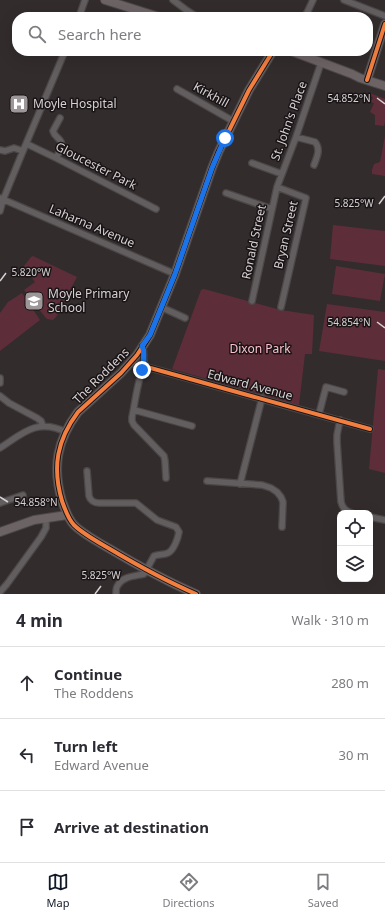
<!DOCTYPE html>
<meta charset="utf-8">
<style>
:root{--surface:#fff;--page:#f2f2f3;--text:#2b2b33;--muted:#7c7c81;--line:#e1e1e2;--accent:#111827}
body{margin:0;font-family:"Noto Sans",sans-serif;background:var(--page);color:var(--text)}
.controls{position:absolute;right:12px;bottom:12px;display:grid;overflow:hidden;border-radius:8px;box-shadow:0 4px 16px #0002}
.controls button{width:36px;height:36px;display:grid;place-items:center;padding:0;border:0;border-bottom:1px solid var(--line);background:var(--surface);color:var(--text);font:20px sans-serif}
.stop{position:absolute;width:12px;height:12px;margin:-9px;border:3px solid #1a73e8;border-radius:50%;background:#fff}
.stop.end{background:#1a73e8;border-color:#fff;box-shadow:0 1px 4px #0008}
.list{margin:0;padding:0;list-style:none}
h2{display:flex;justify-content:space-between;align-items:center;height:52px;margin:0;padding:0 16px;font-size:17px}
h2 small{font-size:13px;font-weight:400;color:var(--muted)}
.list li{display:grid;grid-template-columns:26px 1fr auto;gap:12px;align-items:center;box-sizing:border-box;height:72px;padding:0 16px;border-top:1px solid var(--line)}
.list b{display:block;font-size:15px;white-space:nowrap}
.list p{margin:0;font-size:13px;white-space:nowrap;color:var(--muted)}
.list em{font-size:13px;font-style:normal;color:var(--muted)}
.icon{flex:none;width:22px;height:22px;fill:none;stroke:currentColor;stroke-width:2;stroke-linecap:round;stroke-linejoin:round}
.map{position:relative;flex:none;width:385px;height:594px;overflow:hidden}
.search{position:absolute;background:var(--surface);box-shadow:0 4px 16px #0002;left:12px;right:12px;top:12px;height:44px;display:flex;align-items:center;gap:10px;box-sizing:border-box;padding:0 14px;border-radius:16px;color:var(--muted);font-size:15px}
.sheet{height:268px;background:var(--surface)}
nav{display:flex;justify-content:space-around;align-items:center;box-sizing:border-box;height:56px;border-top:1px solid var(--line);background:var(--surface);font-size:11px;color:var(--muted)}
nav a{display:grid;justify-items:center;gap:2px}
nav .on{color:var(--accent)}
.map>svg:first-child{display:block}
.green{fill:#5d2d3a}
.lines{fill:none;stroke-linecap:round;stroke-linejoin:round}
.street-casing{stroke:#4c4747;stroke-width:8}
.secondary-casing{stroke:#4c4747;stroke-width:10}
.street{stroke:#625d5e;stroke-width:5.5}
.secondary{stroke:#6c6365;stroke-width:8}
.cycleway-casing{stroke:#191415;stroke-width:6}
.cycleway{stroke:#f27e40;stroke-width:4}
.route{stroke:#1a73e8;stroke-width:5}
.ticks{fill:none;stroke:#d8d1d3;stroke-width:1.5}
.labels{text-anchor:middle;stroke-width:3;stroke-linejoin:round;paint-order:stroke}
.street-label{font-size:12px;fill:#d8d1d3;stroke:#191415}
.poi-label{font-size:12px;fill:#d8d1d3;stroke:#191415;text-anchor:start}
.park-label{font-size:12px;fill:#fdc0ce;stroke:#191415}
.ticks-label{font-size:10px;text-anchor:middle;fill:#d8d1d3;stroke:#191415;stroke-width:3;stroke-linejoin:round;paint-order:stroke}
</style>
<div class="map">
<svg width="385" height="594" viewBox="0 0 385 594">
<rect width="100%" height="100%" fill="#322c2d"/>
<path class="green" d="M 370,93 L 385,99 L 385,122 L 384,126 L 375,125 L 375,115 L 370,112 L 374,103 L 371,102 L 373,97 L 369,96 Z
M 385,136 L 385,176 L 372,174 L 372,170 L 374,164 L 380,162 Z
M 333,225 L 385,231 L 385,266 L 330,259 Z
M 33,256 L 77,277 L 56,317 L 53,320 L 47,319 L 45,317 L 24,290 L 35,282 L 24,266 L 31,257 Z
M 336,266 L 385,274 L 380,301 L 332,294 Z
M 204,289 L 281,310 L 314,315 L 312,354 L 305,354 L 299,405 L 172,369 L 201,290 Z
M 22,293 L 40,320 L 0,351 L 0,313 L 8,302 Z
M 327,304 L 385,312 L 385,361 L 319,351 Z
M 378,369 L 385,370 L 385,473 L 369,469 Z"/>
<g class="lines">
<g class="street-casing">
<path id="street" d="M 173,0 L 185,9 L 197,17
M 344,0 L 385,16
M 79,17 L 85,0
M 305,17 L 313,0
M 177,89 L 233,121
M 296,137 L 315,142 C 321,149 317,157 314,165
M 27,144 L 56,158 L 156,209
M 0,150 L 5,151 L 14,148 L 23,151
M 56,158 C 59,152 65,145 59,139 C 56,136 54,135 53,131 L 60,118
M 252,163 L 282,174
M 277,187 L 306,198 L 281,307
M 226,193 L 272,209
M 0,198 L 175,274
M 0,211 L 3,200 L 23,151 L 65,51
M 252,301 L 277,187 L 296,137 L 321,63
M 161,307 L 185,318
M 142,346 C 146,353 140,362 147,367 L 370,429
M 145,365 C 138,375 135,404 132,417 L 132,421 L 134,425 L 164,456 L 165,461 L 166,478
M 0,378 L 0,383
M 0,396 L 9,403 L 37,418 L 41,421 L 43,426
M 134,410 L 192,426
M 319,414 L 326,387 L 344,392
M 340,420 L 337,435 L 337,442 L 341,502 C 343,509 346,511 352,513
M 0,448 C 23,433 37,418 66,432
M 87,471 L 89,496 C 90,500 94,503 99,503 L 136,503 L 157,520 L 176,527 L 179,532 C 178,538 174,550 168,553 C 164,555 159,554 154,556 L 144,574 C 136,576 123,576 118,585 C 116,587 116,591 116,594
M 207,481 L 262,485 L 271,488 L 277,492 L 281,497 L 283,502 L 282,527
M 240,484 L 262,398
M 0,503 L 23,495
M 370,517 L 385,520
M 0,592 L 7,584 L 41,537 L 46,528 L 46,518"/>
</g>
<g class="secondary-casing">
<path id="secondary" d="M 105,0 L 159,17
M 291,51 L 352,74 L 360,78 L 385,86
M 367,80 L 385,24
M 0,532 L 34,520 L 67,515
M 196,594 C 166,581 137,565 110,549 C 98,542 83,534 74,525 C 68,519 65,509 62,501 C 52,467 57,440 78,412 L 121,373 L 137,355 L 150,335 L 175,274 L 212,168 L 219,151 L 249,90 L 273,51"/>
</g>
<use href="#street" class="street"/>
<use href="#secondary" class="secondary"/>
<g class="cycleway-casing">
<path id="cycleway" d="M 367,80 L 385,24
M 142,346 C 146,353 140,362 147,367 L 370,429
M 196,594 C 166,581 137,565 110,549 C 98,542 83,534 74,525 C 68,519 65,509 62,501 C 52,467 57,440 78,412 L 121,373 L 137,355 L 150,335 L 175,274 L 212,168 L 219,151 L 249,90 L 273,51"/>
</g>
<use href="#cycleway" class="cycleway"/>
</g>
<g class="lines">
<path class="route" d="M 142,370 L 145,365 C 142,359 146,352 142,346 L 150,335 L 175,274 L 212,168 L 225,138"/>
</g>
<path class="ticks" d="M 377,98 L 385,104M 379,204 L 385,196M 0,281 L 6,273M 377,322 L 385,328M 0,497 L 8,502M 95,594 L 101,586"/>
<defs>
<g id="hospital-square" transform="scale(1)"><rect x="-9" y="-9" width="18" height="18" rx="4" fill="#9e9799" stroke="#191415"/><path d="M-5-5h3v3.5h4V-5h3V5h-3V1.5h-4V5h-3Z" fill="#fff"/></g>
<g id="school-square" transform="scale(1)"><rect x="-9" y="-9" width="18" height="18" rx="4" fill="#9e9799" stroke="#191415"/><path d="M0-5L7-2L0 1L-7-2ZM-4 1L0 2.5L4 1V4Q0 6-4 4Z" fill="#fff"/></g>
</defs>
<g fill-rule="evenodd">
<use href="#hospital-square" x="19" y="104"/>
<use href="#school-square" x="34" y="301"/>
</g>
<g class="labels">
<g class="street-label">
<text transform="translate(211 95) rotate(29)" y="4">Kirkhill</text>
<text transform="translate(289 121) rotate(-70)" y="4">St. John's Place</text>
<text transform="translate(96 166) rotate(27)" y="4">Gloucester Park</text>
<text transform="translate(92 226) rotate(23)" y="4">Laharna Avenue</text>
<text transform="translate(286 235) rotate(-77)" y="4">Bryan Street</text>
<text transform="translate(254 242) rotate(-78)" y="4">Ronald Street</text>
<text transform="translate(101 376) rotate(-45)" y="4">The Roddens</text>
<text transform="translate(250 385) rotate(15)" y="4">Edward Avenue</text>
</g>
<g class="poi-label">
<text x="33" y="108">Moyle Hospital</text>
<text x="48" y="298">Moyle Primary<tspan x="48" dy="14">School</tspan></text>
</g>
<g class="park-label">
<text x="260" y="353">Dixon Park</text>
</g>
</g>
<g class="ticks-label">
<text x="349" y="102">54.852°N</text>
<text x="354" y="207">5.825°W</text>
<text x="31" y="276">5.820°W</text>
<text x="349" y="326">54.854°N</text>
<text x="36" y="506">54.858°N</text>
<text x="101" y="579">5.825°W</text>
</g>
</svg>
<div class="controls">
<button><svg class="icon" aria-label="locate" viewBox="0 0 24 24"><circle cx="12" cy="12" r="6"/><path d="M12 2v4M12 18v4M2 12h4M18 12h4"/></svg></button>
<button><svg class="icon" aria-label="layers" viewBox="0 0 24 24"><path d="M12 4l9 5-9 5-9-5zM3 14l9 5 9-5"/></svg></button>
</div>
<div class="stop" style="left:225px;top:138px"></div>
<div class="stop end" style="left:142px;top:370px"></div>
<div class="search"><svg class="icon" aria-label="search" viewBox="0 0 24 24"><circle cx="10" cy="10" r="6"/><path d="M15 15l6 6"/></svg>Search here</div>
</div>
<section class="sheet">
<h2>4 min<small>Walk · 310 m</small></h2>
<ul class="list">
<li><svg class="icon" aria-label="ahead" viewBox="0 0 24 24"><path d="M12 20V5M6 11l6-6 6 6"/></svg><div><b>Continue</b><p>The Roddens</p></div><em>280 m</em></li>
<li><svg class="icon" aria-label="left" viewBox="0 0 24 24"><path d="M17 20v-9H6M10 6l-5 5 5 5"/></svg><div><b>Turn left</b><p>Edward Avenue</p></div><em>30 m</em></li>
<li><svg class="icon" aria-label="arrive" viewBox="0 0 24 24"><path d="M6 21V4h12l-3 4 3 4H6"/></svg><div><b>Arrive at destination</b></div></li>
</ul>
</section>
<nav>
<a class="on"><svg class="icon" aria-label="map" viewBox="0 0 24 24"><path d="M3 6l6-2 6 2 6-2v14l-6 2-6-2-6 2zM9 4v14M15 6v14"/></svg>Map</a>
<a><svg class="icon" aria-label="directions" viewBox="0 0 24 24"><path d="M12 3l9 9-9 9-9-9zM9 14v-3h6M13 9l2 2-2 2"/></svg>Directions</a>
<a><svg class="icon" aria-label="saved" viewBox="0 0 24 24"><path d="M7 4h10v16l-5-4-5 4z"/></svg>Saved</a>
</nav>
